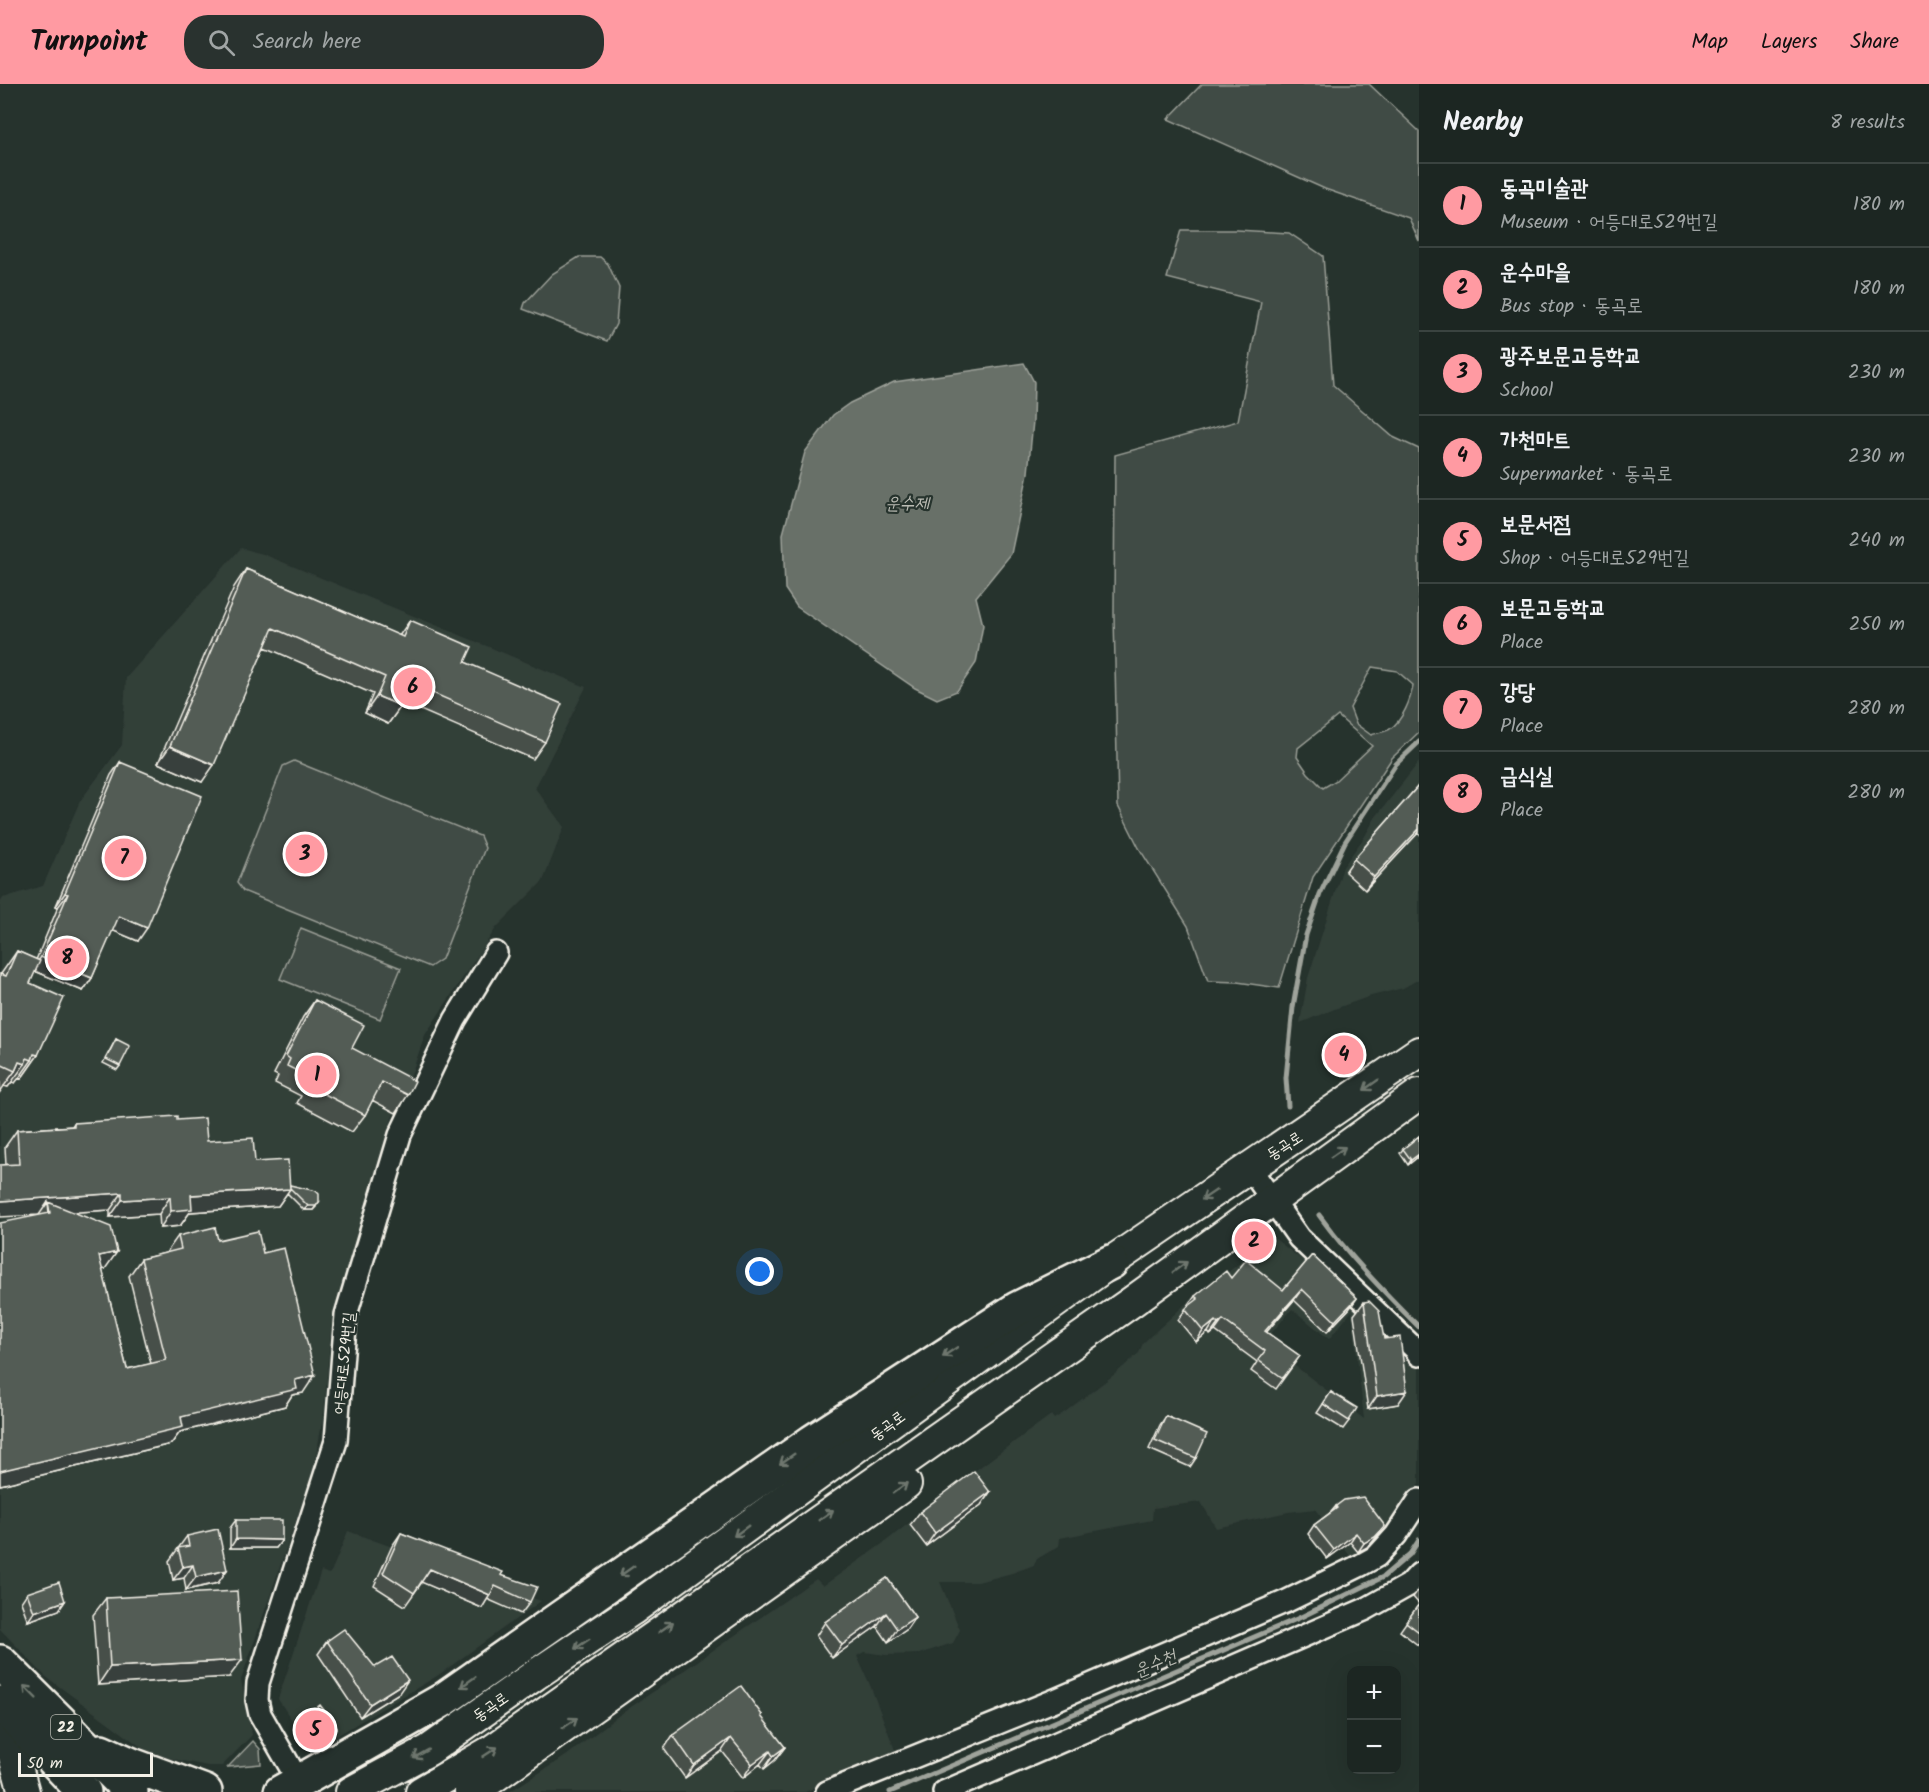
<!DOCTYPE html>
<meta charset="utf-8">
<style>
:root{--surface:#1c2622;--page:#29322f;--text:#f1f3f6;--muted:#a0a5a5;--line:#3a4340;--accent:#ff9aa2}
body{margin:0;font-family:Kalam,"Poor Story",sans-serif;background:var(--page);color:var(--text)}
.controls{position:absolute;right:18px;bottom:18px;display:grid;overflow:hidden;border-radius:12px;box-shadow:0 6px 24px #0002}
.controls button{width:54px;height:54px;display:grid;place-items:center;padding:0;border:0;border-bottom:2px solid var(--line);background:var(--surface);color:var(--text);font:30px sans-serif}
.scale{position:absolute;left:18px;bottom:15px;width:135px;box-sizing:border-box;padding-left:6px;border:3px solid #f4f1e8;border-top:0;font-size:16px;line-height:21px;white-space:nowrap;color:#f4f1e8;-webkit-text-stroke:4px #26332d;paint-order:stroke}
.you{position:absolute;left:760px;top:1188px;width:21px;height:21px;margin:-15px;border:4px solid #fff;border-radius:50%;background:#1a73e8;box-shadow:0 0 0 9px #1a73e833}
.badge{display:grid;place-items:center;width:39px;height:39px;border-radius:50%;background:var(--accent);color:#111;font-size:20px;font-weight:700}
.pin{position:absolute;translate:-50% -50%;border:3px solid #fff;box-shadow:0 2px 6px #0006}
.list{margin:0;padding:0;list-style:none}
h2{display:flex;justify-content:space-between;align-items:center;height:78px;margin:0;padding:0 24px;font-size:26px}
h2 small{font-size:20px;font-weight:400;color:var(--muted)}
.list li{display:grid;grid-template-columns:39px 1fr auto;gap:18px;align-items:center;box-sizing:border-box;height:84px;padding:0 24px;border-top:2px solid var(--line)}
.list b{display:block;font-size:22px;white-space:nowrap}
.list p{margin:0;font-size:20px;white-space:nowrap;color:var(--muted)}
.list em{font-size:20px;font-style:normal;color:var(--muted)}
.icon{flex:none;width:33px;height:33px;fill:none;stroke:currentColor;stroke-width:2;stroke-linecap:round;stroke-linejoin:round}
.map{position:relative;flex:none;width:1419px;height:1708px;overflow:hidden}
header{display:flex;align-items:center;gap:36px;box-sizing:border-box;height:84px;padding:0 30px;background:var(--accent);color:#111}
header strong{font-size:28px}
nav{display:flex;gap:33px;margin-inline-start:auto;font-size:21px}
.search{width:420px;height:54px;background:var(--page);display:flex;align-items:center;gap:15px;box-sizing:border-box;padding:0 21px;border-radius:24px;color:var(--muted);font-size:22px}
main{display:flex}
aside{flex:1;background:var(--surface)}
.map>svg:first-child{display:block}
.built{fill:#333f39;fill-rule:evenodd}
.green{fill:#414b45;stroke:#9a9e96;stroke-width:1.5;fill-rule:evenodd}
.water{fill:#676f68;stroke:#9fa39b;stroke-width:1.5}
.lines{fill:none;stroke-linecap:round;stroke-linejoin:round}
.stream{stroke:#9fa39b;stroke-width:5}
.street-casing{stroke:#f4f1e8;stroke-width:26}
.secondary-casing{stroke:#f4f1e8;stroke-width:34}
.primary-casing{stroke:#f4f1e8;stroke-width:38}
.street{stroke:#26332d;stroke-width:21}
.secondary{stroke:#26332d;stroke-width:30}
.primary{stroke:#26332d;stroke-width:33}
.wall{fill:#474f49;stroke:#f4f1e8;stroke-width:1.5}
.shaded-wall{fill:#39403c;stroke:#f4f1e8;stroke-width:1.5}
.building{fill:#525c55;stroke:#f4f1e8;stroke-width:1.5}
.oneway{stroke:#6e766e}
.labels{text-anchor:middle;stroke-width:4.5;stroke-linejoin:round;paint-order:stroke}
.shield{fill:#26332d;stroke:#b6b8b0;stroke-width:1.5}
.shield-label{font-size:15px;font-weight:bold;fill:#f4f1e8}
.street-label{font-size:16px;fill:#f4f1e8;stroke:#26332d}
.water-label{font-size:18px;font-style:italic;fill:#bcbdb5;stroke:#26332d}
</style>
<header>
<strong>Turnpoint</strong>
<div class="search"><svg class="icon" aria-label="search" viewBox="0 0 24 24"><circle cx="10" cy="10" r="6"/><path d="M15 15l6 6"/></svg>Search here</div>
<nav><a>Map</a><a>Layers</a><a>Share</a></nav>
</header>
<main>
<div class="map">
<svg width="1419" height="1708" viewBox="0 0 1419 1708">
<rect width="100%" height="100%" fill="#26332d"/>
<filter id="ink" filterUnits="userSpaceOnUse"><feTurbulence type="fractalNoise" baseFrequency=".0167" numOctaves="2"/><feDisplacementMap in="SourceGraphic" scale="12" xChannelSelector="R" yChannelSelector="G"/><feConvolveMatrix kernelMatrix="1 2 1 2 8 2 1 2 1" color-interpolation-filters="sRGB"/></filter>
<g filter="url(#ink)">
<path class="built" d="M 241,464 L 263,470 L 586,603 L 535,704 L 564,743 L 543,797 L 496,844 L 425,951 L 403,1014 L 392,1034 L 332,1236 L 324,1329 L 313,1387 L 241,1596 L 252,1651 L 222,1682 L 208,1682 L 152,1671 L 45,1592 L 0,1545 L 0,819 L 3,814 L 43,802 L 80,717 L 122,661 L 126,594 Z
M 1419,678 L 1419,895 L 1403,904 L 1371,912 L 1337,924 L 1300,939 L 1308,894 L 1343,783 L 1365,752 L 1375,734 Z
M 1274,1154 L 1302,1176 L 1321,1186 L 1417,1280 L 1419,1284 L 1419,1399 L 1386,1453 L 1353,1476 L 1315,1425 L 1288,1428 L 1216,1444 L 1201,1418 L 1153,1424 L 1152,1436 L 1060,1454 L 1059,1462 L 1037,1475 L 1034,1481 L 1012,1489 L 978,1498 L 940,1498 L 960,1546 L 953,1559 L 919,1570 L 886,1571 L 864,1568 L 857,1572 L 870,1601 L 895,1666 L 805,1708 L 509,1708 L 566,1672 L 618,1632 L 816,1495 L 823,1502 L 885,1458 L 972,1389 L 1051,1331 L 1054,1335 L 1065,1328 L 1115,1290 L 1139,1269 L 1143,1259 L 1190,1216 ZM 1292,1225 L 1329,1255 L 1352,1227 L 1364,1335 L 1264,1258 Z
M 348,1447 L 541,1517 L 437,1592 L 316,1664 L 309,1663 L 278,1615 L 321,1487 L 329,1490 L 332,1486 Z"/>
<path class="green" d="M 1202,0 L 1369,0 L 1419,47 L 1419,157 L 1409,134 L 1325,105 L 1168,35 Z
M 1181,146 L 1237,146 L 1289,149 L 1323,172 L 1333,301 L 1393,353 L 1419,365 L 1419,648 L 1392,674 L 1313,793 L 1279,904 L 1237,898 L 1208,897 L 1188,842 L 1139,764 L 1118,722 L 1114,531 L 1115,371 L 1238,337 L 1261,218 L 1167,194 ZM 1372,583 L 1397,587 L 1413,601 C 1411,615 1403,636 1390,645 C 1385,648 1377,649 1371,651 L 1356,640 L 1350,624 ZM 1338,632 L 1372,662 L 1335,697 L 1323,704 L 1308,689 L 1297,673 L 1298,664 Z
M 579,173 L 600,173 L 608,180 L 619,204 L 616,240 L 607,257 L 523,225 L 525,219 L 552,190 Z
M 294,677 L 480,752 L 485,764 L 442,875 L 430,883 L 243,807 L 237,799 L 283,682 Z
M 301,844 L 401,884 L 380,935 L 280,895 Z
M 253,1657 L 260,1665 L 261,1680 L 228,1683 Z"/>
<path class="water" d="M 1024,279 L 1034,298 L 1033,337 L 1028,389 L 1011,470 L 976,513 L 983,541 L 976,579 L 957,607 L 937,615 L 915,604 L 797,523 L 785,505 L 783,450 L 805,368 L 833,331 L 850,319 L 894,298 Z"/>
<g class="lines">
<path class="stream" d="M 1288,1022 L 1286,994 L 1293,923 L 1306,851 L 1320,810 L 1345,758 L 1396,680 L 1419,658
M 1319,1131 C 1349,1172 1383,1207 1419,1243
M 890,1708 L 1299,1534 L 1383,1493 L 1410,1470 L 1419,1456"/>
<g class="street-casing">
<path id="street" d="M 1249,1083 L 1299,1154 L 1415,1265 L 1419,1271
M 299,1698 L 260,1630 L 257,1616 L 258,1599 L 336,1357 L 346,1231 L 400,1051 L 455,936 L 496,869
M 827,1708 L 1055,1616 L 1287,1517 L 1361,1481 L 1377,1472 L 1396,1451 L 1419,1416
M 944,1708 L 1366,1525 L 1409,1501 L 1419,1490"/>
</g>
<g class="secondary-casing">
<path id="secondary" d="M 0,1630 L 8,1651 L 24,1708
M 351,1708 L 429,1666 L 535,1591 L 632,1526 L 1111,1178 L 1419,968
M 421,1708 L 491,1667 L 1133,1217 L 1419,1010
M 470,1708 L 490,1696 L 906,1400"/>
</g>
<g class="primary-casing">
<path id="primary" d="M 0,1578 L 131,1708
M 0,1619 L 84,1708
M 101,1667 L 132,1681 L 205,1708
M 281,1708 L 443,1616 L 812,1358 L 1017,1225 L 1111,1178"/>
</g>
<use href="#street" class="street"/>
<use href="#secondary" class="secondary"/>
<use href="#primary" class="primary"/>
</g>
<path class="wall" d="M 246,485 L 399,552 L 410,536 L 465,578 L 545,658 L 533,675 L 402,618 L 401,622 L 388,640 L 365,629 L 373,610 L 265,563 L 202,698 L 158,679 L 234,503 Z
M 120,678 L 138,857 L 112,846 L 92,894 L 83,907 L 35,887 L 30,899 L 38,971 L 21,995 L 19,994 L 15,999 L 12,998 L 8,1003 L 4,1002 L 0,1008 L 0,890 L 1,890 L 17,867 L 36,876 L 58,823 L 56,822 L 111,691 Z
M 1419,701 L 1419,750 L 1418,749 L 1365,806 L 1345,788 L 1354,775 Z
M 315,916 L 352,964 L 408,1011 L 396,1029 L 372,1016 L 365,1031 L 352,1048 L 297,1019 L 301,1012 L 275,999 L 278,992 L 274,990 L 303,933 Z
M 116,955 L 120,982 L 117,986 L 103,979 Z
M 177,1036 L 207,1057 L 255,1078 L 290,1101 L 316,1123 L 313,1126 L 304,1126 L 287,1109 L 278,1122 L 190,1128 L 180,1142 L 160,1144 L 159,1130 L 110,1133 L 110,1126 L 75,1128 L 105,1185 L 102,1186 L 127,1285 L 151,1280 L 129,1192 L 141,1175 L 166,1169 L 178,1152 L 218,1156 L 263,1169 L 303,1309 L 292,1311 L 285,1322 L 180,1348 L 171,1360 L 0,1401 L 39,1131 L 6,1081 L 5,1063 L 17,1046 L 72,1042 L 74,1039 Z
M 1419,1052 L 1419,1072 L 1408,1081 L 1400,1069 L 1403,1065 Z
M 1312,1171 L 1357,1214 L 1349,1225 L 1327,1248 L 1294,1216 L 1277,1235 L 1266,1248 L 1300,1272 L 1276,1305 L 1251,1287 L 1257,1278 L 1215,1247 L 1210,1251 L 1208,1248 L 1196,1258 L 1178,1236 L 1195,1212 L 1231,1194 L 1283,1206 Z
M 1364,1218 L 1384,1255 L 1398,1320 L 1368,1325 L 1354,1231 Z
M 1331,1308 L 1349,1337 L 1343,1345 L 1317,1329 Z
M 1166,1332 L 1196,1374 L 1190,1383 L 1149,1365 L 1160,1341 Z
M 990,1408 L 981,1421 L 926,1462 L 910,1441 L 920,1428 Z
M 1336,1422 L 1379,1450 L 1369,1462 L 1358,1468 L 1350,1458 L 1327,1475 L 1308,1450 L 1314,1441 L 1331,1428 Z
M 236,1436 L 282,1456 L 276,1464 L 230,1464 L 230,1444 Z
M 401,1449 L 501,1491 L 530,1518 L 521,1530 L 487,1515 L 482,1524 L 422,1498 L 405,1522 L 374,1502 L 392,1462 Z
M 187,1452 L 218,1499 L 186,1506 L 184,1494 L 173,1496 L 169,1477 Z
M 887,1494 L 915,1533 L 906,1546 L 888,1558 L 877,1542 L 832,1574 L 816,1552 L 825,1538 Z
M 1419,1505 L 1419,1562 L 1400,1547 L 1419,1520 L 1413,1513 Z
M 27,1509 L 65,1517 L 59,1526 L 28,1537 L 21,1518 Z
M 106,1514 L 229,1593 L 98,1601 L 93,1531 Z
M 327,1557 L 375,1583 L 399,1609 L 360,1633 L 318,1570 Z
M 762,1631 L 761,1633 L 785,1663 L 775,1676 L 764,1685 L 760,1680 L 743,1694 L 722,1667 L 685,1694 L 664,1665 L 673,1651 Z
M 306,1632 L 331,1652 L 312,1663 L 299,1641 Z"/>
<path class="shaded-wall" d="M 377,612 L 401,622 L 388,640 L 365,629 Z
M 170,662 L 214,681 L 202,698 L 158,679 Z
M 1419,745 L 1419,748 L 1365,806 L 1374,793 Z
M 65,809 L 68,810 L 58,823 L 56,822 Z
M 119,832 L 147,844 L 138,857 L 109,845 Z
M 41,873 L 92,894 L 83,907 L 32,886 Z
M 34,970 L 38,971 L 21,995 L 19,994 L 32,976 Z
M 19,978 L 25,980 L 8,1003 L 4,1002 L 15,987 Z
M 1419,1070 L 1419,1072 L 1408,1081 L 1411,1076 Z
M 290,1105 L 278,1122 L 190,1128 L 180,1142 L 160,1144 L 171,1127 L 191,1111 Z
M 122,1109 L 110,1126 L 49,1130 L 48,1118 L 39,1131 L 0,1133 L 0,1117 Z
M 170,1113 L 159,1130 L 110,1133 L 122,1116 Z
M 319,1118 L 313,1126 L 304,1126 L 308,1122 Z
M 117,1168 L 105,1185 L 87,1189 L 99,1172 Z
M 1302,1205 L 1294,1216 L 1258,1258 L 1265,1247 Z
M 1357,1214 L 1349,1225 L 1327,1248 L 1335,1237 Z
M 1223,1236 L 1215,1247 L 1210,1251 L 1218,1240 Z
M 1215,1237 L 1208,1248 L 1196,1258 L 1203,1247 Z
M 315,1291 L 303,1309 L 292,1311 L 285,1322 L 180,1348 L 171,1360 L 0,1401 L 0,1387 L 181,1333 L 295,1296 Z
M 1407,1307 L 1398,1320 L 1368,1325 L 1377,1312 Z
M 990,1408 L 981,1421 L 926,1462 L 935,1449 Z
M 1385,1442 L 1379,1450 L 1369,1462 L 1358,1468 L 1364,1459 Z
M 1356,1449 L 1350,1458 L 1327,1475 L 1334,1466 Z
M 236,1455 L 282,1456 L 276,1464 L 230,1464 Z
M 193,1481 L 184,1494 L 173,1496 L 183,1483 Z
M 430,1485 L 490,1511 L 482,1524 L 421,1498 Z
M 227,1486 L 218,1499 L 186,1506 L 196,1493 Z
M 65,1517 L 59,1526 L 28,1537 L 34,1528 Z
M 886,1529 L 877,1542 L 832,1574 L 842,1561 Z
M 915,1533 L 906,1546 L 888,1558 L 897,1545 Z
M 242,1576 L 229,1593 L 98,1601 L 110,1583 Z
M 408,1596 L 399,1609 L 360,1633 L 370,1620 Z
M 337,1643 L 331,1652 L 312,1663 L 318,1654 Z
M 731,1654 L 722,1667 L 685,1694 L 694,1681 Z
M 785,1663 L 775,1676 L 764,1685 L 773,1672 Z
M 770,1667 L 760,1680 L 743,1694 L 752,1680 Z"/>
<path class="building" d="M 246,485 L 403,553 L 410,536 L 472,563 L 465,578 L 562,620 L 545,658 L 410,599 L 401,622 L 377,612 L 385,593 L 273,544 L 214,681 L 170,662 Z
M 120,678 L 202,712 L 147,844 L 119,832 L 92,894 L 41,873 L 68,810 L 65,809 Z
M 1419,701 L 1419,745 L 1374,793 L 1354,775 Z
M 17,867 L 40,877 L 30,899 L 64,914 L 38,971 L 34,970 L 32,976 L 27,974 L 25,980 L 19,978 L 15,987 L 0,980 L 0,890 L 6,892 Z
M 315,916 L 364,941 L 352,964 L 415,997 L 408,1011 L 382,998 L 365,1031 L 309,1002 L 313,995 L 287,982 L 290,975 L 286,972 Z
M 116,955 L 130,962 L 120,982 L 106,975 Z
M 177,1032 L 177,1036 L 205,1034 L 207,1057 L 253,1054 L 255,1078 L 288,1076 L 290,1105 L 191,1111 L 192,1125 L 171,1127 L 170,1113 L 122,1116 L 122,1109 L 0,1117 L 0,1081 L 19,1080 L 17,1046 L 74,1042 L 74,1039 Z
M 1419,1052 L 1419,1070 L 1411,1076 L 1403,1065 Z
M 290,1101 L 316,1107 L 319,1110 L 319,1118 L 316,1122 L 308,1122 L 290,1104 Z
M 48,1118 L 111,1143 L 117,1168 L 99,1172 L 127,1285 L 166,1276 L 141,1175 L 181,1165 L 178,1152 L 215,1143 L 218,1156 L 258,1147 L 263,1169 L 284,1164 L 315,1291 L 295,1296 L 297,1305 L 181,1333 L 183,1343 L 0,1387 L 0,1139 L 50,1129 Z
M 1312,1171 L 1357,1214 L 1335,1237 L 1302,1205 L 1285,1224 L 1265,1247 L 1300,1272 L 1283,1294 L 1258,1276 L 1265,1267 L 1223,1236 L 1218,1240 L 1215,1237 L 1203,1247 L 1185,1225 L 1198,1215 L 1195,1212 L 1226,1187 L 1231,1194 L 1246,1176 L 1283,1206 Z
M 1369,1217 L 1379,1227 L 1384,1255 L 1400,1253 L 1407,1307 L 1377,1312 L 1364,1218 Z
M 1331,1308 L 1357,1324 L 1349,1337 L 1323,1320 Z
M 1166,1332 L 1207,1350 L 1196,1374 L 1155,1356 Z
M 974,1387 L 990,1408 L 935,1449 L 920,1428 Z
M 1363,1413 L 1385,1442 L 1375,1453 L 1364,1459 L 1356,1449 L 1334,1466 L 1314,1441 L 1337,1424 L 1336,1422 L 1344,1416 Z
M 236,1436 L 282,1436 L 282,1456 L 236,1455 Z
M 218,1445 L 227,1486 L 196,1493 L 193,1481 L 183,1483 L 178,1464 L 189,1462 L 187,1452 Z
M 401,1449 L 503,1488 L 501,1491 L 537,1503 L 530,1518 L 495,1502 L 490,1511 L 430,1485 L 414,1509 L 383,1489 Z
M 887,1494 L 915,1533 L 897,1545 L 886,1529 L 842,1561 L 825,1538 Z
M 59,1498 L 65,1517 L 34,1528 L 27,1509 Z
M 237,1507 L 242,1576 L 110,1583 L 106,1514 Z
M 1419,1520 L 1419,1548 L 1406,1538 Z
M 344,1545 L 375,1583 L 392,1573 L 408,1596 L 370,1620 L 327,1557 Z
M 741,1602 L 762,1631 L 761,1632 L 785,1663 L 773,1672 L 770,1667 L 752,1680 L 731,1654 L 694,1681 L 673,1651 Z
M 320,1621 L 337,1643 L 318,1654 L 306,1632 Z"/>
<defs><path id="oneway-shaft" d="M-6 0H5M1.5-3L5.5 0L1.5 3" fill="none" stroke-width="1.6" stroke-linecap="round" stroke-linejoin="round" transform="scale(1.5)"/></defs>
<g class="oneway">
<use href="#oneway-shaft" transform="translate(1371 1001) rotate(145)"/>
<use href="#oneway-shaft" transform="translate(1338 1068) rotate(-35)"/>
<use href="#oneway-shaft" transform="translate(1209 1111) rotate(146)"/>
<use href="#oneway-shaft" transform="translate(1180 1183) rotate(-36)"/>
<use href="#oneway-shaft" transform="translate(950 1268) rotate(147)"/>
<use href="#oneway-shaft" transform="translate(787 1375) rotate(145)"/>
<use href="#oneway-shaft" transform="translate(900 1404) rotate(-36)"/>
<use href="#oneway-shaft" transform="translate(826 1431) rotate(-35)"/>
<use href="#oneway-shaft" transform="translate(741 1447) rotate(144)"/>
<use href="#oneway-shaft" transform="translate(627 1487) rotate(145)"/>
<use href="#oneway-shaft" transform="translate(666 1543) rotate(-35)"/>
<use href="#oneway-shaft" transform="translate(582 1560) rotate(146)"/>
<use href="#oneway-shaft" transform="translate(468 1598) rotate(145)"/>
<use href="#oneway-shaft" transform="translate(30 1608) rotate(-135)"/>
<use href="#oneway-shaft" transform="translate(570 1639) rotate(-35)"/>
<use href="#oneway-shaft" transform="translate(490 1668) rotate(-33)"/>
<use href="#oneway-shaft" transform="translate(421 1670) rotate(151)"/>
</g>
</g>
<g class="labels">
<rect class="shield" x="51" y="1631" width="30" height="24" rx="4.5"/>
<g class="shield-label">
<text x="66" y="1648">22</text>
</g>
<g class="street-label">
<text transform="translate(1284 1061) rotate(-33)" y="6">동곡로</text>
<text transform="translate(343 1279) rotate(-84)" y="6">어등대로529번길</text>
<text transform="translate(887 1341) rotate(-36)" y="6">동곡로</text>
<text transform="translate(490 1622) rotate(-35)" y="6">동곡로</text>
</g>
<g class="water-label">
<text x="907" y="425">운수제</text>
<text transform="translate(1155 1579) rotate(-23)" y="6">운수천</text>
</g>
</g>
</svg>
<div class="controls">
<button>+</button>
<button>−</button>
</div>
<div class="scale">50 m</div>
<div class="you"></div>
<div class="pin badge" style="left:317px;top:991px">1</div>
<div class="pin badge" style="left:1254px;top:1157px">2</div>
<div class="pin badge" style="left:305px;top:770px">3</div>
<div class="pin badge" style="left:1344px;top:971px">4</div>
<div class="pin badge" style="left:315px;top:1646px">5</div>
<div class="pin badge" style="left:413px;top:603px">6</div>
<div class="pin badge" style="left:124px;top:774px">7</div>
<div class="pin badge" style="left:67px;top:874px">8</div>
</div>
<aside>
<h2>Nearby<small>8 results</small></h2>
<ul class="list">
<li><span class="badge">1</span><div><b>동곡미술관</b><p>Museum · 어등대로529번길</p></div><em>180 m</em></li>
<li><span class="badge">2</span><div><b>운수마을</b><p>Bus stop · 동곡로</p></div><em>180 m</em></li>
<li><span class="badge">3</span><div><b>광주보문고등학교</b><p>School</p></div><em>230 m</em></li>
<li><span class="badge">4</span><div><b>가천마트</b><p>Supermarket · 동곡로</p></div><em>230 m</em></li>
<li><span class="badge">5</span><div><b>보문서점</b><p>Shop · 어등대로529번길</p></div><em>240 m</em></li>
<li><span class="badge">6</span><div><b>보문고등학교</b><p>Place</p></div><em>250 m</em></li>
<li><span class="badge">7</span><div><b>강당</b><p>Place</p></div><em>280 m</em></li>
<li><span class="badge">8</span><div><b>급식실</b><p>Place</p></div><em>280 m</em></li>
</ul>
</aside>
</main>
